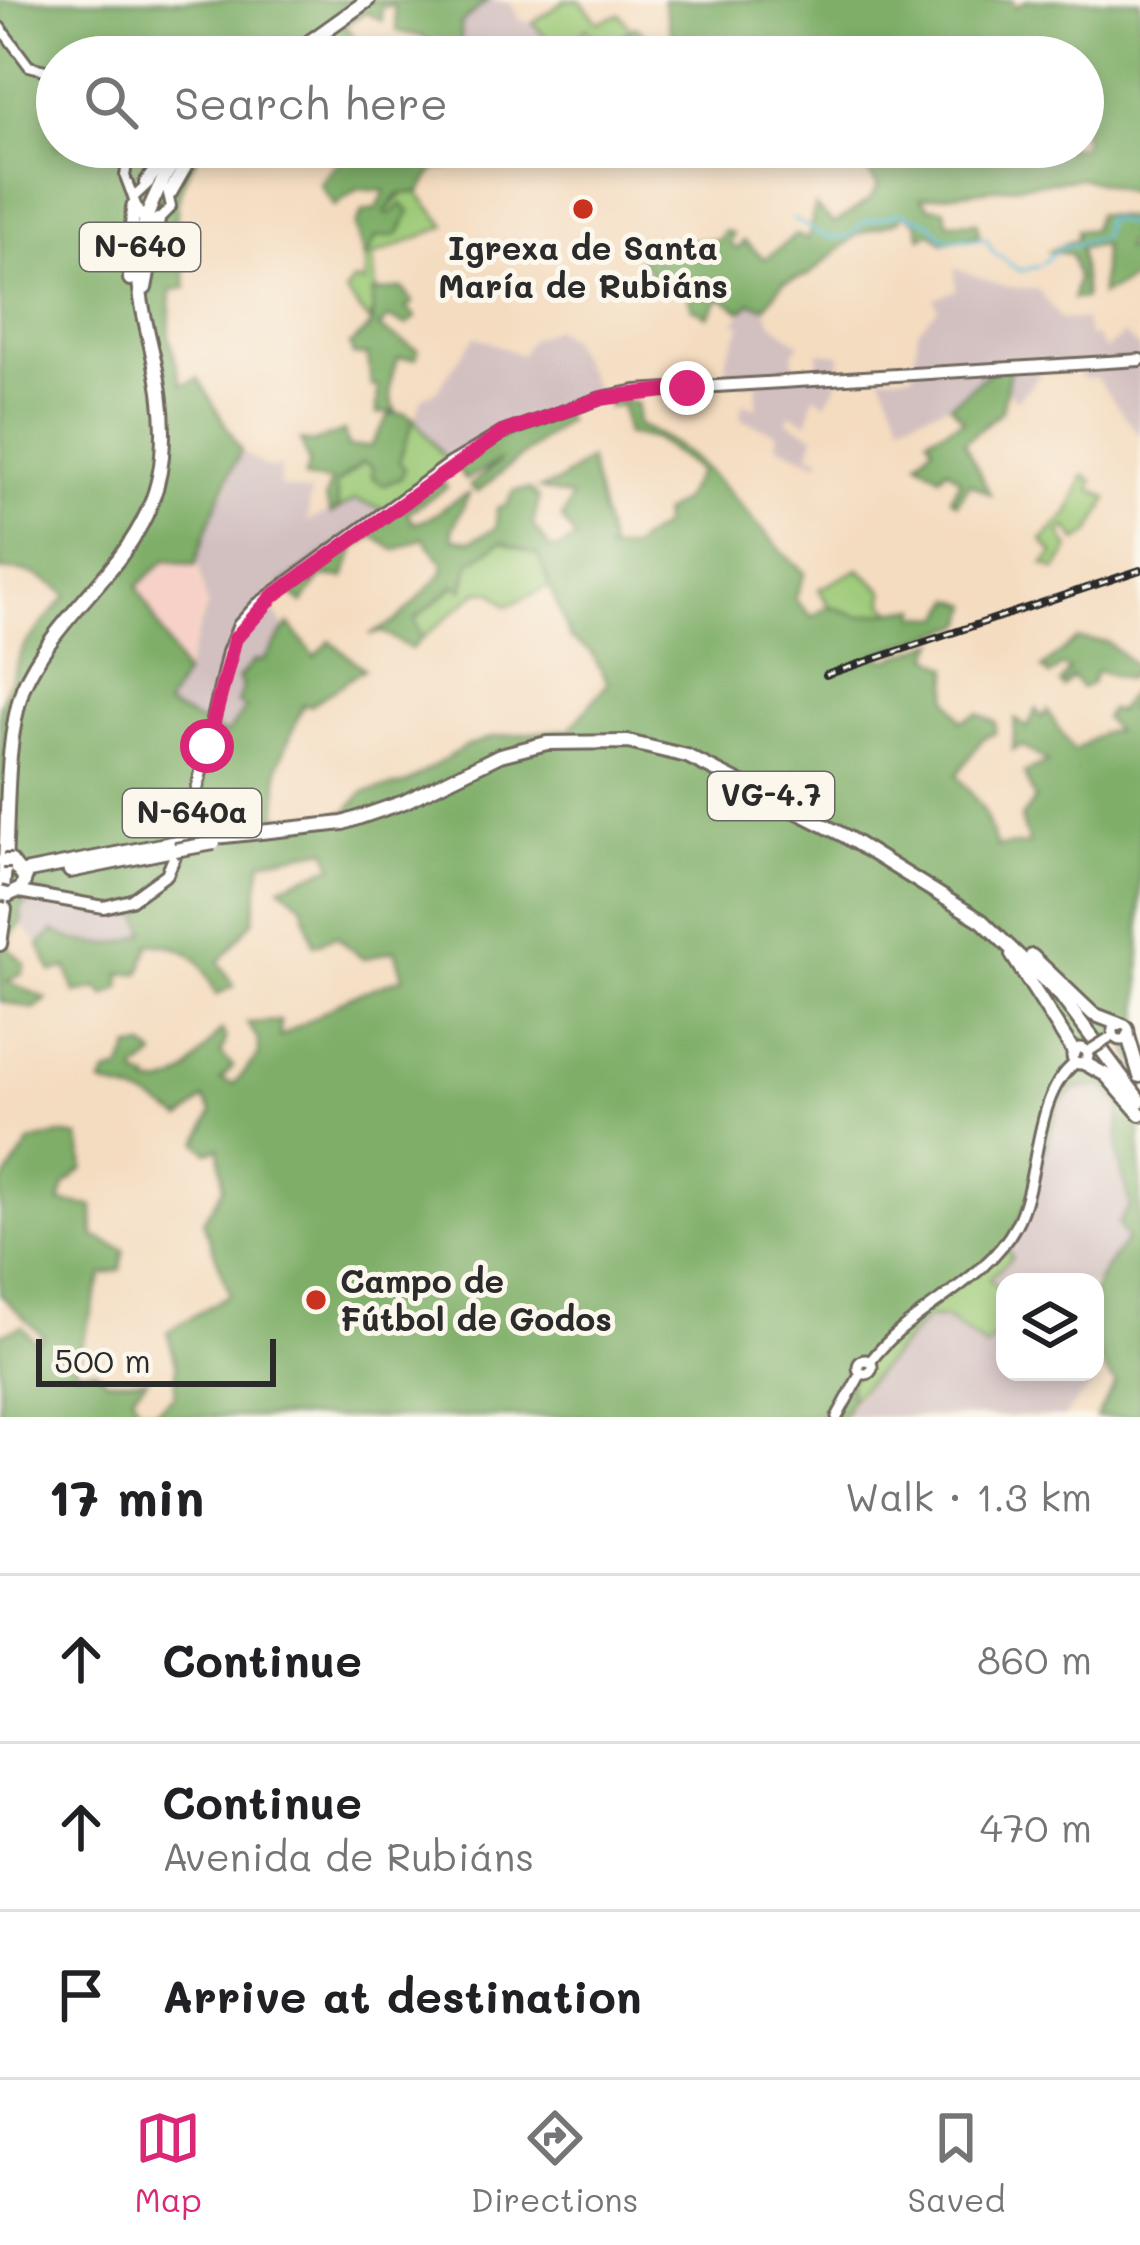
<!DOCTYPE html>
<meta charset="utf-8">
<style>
:root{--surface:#fff;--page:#f2f2f2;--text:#202124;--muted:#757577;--line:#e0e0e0;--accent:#db2777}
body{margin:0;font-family:Mali,sans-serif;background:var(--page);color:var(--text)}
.controls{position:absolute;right:36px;bottom:36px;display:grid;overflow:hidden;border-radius:24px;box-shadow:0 6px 18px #0003}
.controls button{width:108px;height:108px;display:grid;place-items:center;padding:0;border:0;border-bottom:3px solid var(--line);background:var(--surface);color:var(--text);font:60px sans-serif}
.scale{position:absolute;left:36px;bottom:30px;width:240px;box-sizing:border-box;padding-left:12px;border:6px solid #2b2b2b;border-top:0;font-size:33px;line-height:42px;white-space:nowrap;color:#2b2b2b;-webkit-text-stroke:9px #fbf7ec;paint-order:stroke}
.stop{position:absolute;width:36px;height:36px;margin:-27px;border:9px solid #db2777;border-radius:50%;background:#fff}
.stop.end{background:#db2777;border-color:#fff;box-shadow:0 3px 12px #0008}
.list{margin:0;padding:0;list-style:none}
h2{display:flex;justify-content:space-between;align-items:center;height:156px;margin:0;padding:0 48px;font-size:51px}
h2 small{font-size:39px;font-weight:400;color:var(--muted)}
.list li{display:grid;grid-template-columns:78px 1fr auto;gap:36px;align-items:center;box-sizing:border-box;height:168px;padding:0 48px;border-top:3px solid var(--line)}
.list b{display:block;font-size:45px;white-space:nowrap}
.list p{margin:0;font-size:39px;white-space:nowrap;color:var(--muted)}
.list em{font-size:39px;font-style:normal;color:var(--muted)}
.icon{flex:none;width:66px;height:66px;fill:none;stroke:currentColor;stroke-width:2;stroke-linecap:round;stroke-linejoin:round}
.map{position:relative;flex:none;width:1140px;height:1417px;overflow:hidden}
.search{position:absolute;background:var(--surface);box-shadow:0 6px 18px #0003;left:36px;right:36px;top:36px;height:132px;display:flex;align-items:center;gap:30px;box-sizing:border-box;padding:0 42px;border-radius:66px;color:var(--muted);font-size:45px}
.sheet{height:660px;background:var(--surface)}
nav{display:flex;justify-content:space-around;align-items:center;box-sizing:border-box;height:168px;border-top:3px solid var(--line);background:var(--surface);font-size:33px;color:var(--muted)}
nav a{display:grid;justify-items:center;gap:6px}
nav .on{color:var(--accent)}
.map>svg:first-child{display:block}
.built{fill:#f7d1c8}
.industrial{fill:#d2bfc0}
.green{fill:#9dca78;stroke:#647a52;stroke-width:3}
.forest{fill:#7eae68;stroke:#546c4a;stroke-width:3}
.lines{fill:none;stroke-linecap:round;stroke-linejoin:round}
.stream{stroke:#5fbfdd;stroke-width:3}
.tertiary-casing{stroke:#71695f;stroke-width:14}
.secondary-casing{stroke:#71695f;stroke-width:15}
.primary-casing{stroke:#71695f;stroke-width:16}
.trunk-casing{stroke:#71695f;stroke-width:18}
.tertiary{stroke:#fff;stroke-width:8}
.secondary{stroke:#fff;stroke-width:9}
.primary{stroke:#fff;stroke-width:10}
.trunk{stroke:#fff;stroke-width:12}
.rail-casing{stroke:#2b2b2b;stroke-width:8}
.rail{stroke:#fbf7ec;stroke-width:3;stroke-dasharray:9;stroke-linecap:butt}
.secondary-bridge-casing{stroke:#71695f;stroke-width:15;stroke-linecap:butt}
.trunk-bridge-casing{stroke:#71695f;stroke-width:18;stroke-linecap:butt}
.secondary-bridge{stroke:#fff;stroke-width:9}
.trunk-bridge{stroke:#fff;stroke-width:12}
.route{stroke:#db2777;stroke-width:15}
.poi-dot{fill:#c8321e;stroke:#fbf7ec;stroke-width:4.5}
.labels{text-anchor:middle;stroke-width:10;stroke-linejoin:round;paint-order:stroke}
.shield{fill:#fbf7ec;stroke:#696865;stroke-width:3}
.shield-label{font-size:30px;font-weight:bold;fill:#2b2b2b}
.poi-label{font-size:33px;font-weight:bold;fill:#2b2b2b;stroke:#fbf7ec}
</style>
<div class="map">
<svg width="1140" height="1417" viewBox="0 0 1140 1417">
<rect width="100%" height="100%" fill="#fbf7ec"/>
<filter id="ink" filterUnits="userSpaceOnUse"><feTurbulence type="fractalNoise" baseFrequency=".00833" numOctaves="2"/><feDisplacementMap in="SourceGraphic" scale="24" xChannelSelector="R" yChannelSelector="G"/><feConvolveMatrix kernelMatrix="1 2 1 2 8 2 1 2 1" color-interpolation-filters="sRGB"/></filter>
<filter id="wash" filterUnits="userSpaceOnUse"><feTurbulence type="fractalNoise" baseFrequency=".004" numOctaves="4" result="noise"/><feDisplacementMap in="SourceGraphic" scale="48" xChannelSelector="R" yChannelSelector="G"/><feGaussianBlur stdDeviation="2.7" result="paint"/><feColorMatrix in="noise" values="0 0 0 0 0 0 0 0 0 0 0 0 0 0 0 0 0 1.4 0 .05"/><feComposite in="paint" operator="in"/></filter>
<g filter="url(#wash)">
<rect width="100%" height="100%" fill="#f4dcc0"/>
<path class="built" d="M 174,559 L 195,565 L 206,599 L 183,674 L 136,591 L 155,564 Z"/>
<path class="industrial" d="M 488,0 L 510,2 L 520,20 L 533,23 L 559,53 L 588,28 L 608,57 L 445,57 L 461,44 L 461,24 Z
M 954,268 L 1003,286 L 1039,290 L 1060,319 L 1085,320 L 1089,338 L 1095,335 L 1105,350 L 1123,334 L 1140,349 L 1140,436 L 1096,378 L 1081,379 L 1079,364 L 1044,370 L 1017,400 L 1007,391 L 1010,369 L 993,369 L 959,401 L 902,421 L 881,376 L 913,374 L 918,330 L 938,308 L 934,298 L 956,290 Z
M 750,303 L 765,307 L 772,323 L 800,344 L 793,353 L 795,370 L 819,369 L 818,352 L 841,354 L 836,387 L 825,403 L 814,395 L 808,422 L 790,414 L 787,421 L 814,435 L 810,453 L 821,457 L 819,463 L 777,445 L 777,433 L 740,419 L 742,403 L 756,408 L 757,384 L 726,381 L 727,355 L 742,325 L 735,322 Z
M 553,329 L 568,338 L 601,398 L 450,464 L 414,419 L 423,397 L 436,391 L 475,336 L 521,355 L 530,340 Z
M 241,451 L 267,468 L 281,467 L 280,486 L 311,493 L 307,522 L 355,500 L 386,510 L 264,599 L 287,629 L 243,687 L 247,708 L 228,759 L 157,719 L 184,674 L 207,606 L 197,559 L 214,505 L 226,490 Z
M 107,878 L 161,926 L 129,942 L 100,945 L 54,931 L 38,943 L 21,924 L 21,908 L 40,892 Z
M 1105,1086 L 1120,1106 L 1118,1155 L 1130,1206 L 1118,1224 L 1127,1240 L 1095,1285 L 1005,1282 L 1005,1294 L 989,1279 L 1012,1257 L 1006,1248 L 1034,1186 L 1059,1103 L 1077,1089 Z
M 927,1318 L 946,1318 L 986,1348 L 1005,1324 L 1005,1372 L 1095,1372 L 1095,1350 L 1103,1372 L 1063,1417 L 843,1417 L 895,1348 Z"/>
<path class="green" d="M 566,0 L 580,0 L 598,22 L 620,14 L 631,29 L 605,47 L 587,28 L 559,53 L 533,23 Z
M 405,192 L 418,193 L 446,226 L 373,256 L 376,291 L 370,322 L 345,292 L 354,281 L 365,283 L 365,261 L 376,237 L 385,234 L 390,215 L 385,212 Z
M 414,419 L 450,464 L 386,510 L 355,500 L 338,510 L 336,485 L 363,462 L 373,468 L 398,461 Z
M 1084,475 L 1093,481 L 1090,489 L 1108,498 L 1090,533 L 1077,541 L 1067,527 L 1060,533 L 1070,548 L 1056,570 L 1044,564 L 1054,554 L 1042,540 L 1069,513 Z
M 501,542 L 539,555 L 552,585 L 507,606 L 493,592 L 479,591 L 421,639 L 415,619 L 456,585 L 462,590 L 470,562 Z
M 859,569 L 884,591 L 884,603 L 894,612 L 859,616 L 829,606 L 819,589 Z
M 1006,1248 L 1012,1257 L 989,1279 L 1005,1294 L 1005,1324 L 986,1348 L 946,1318 L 927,1318 L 851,1400 L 849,1381 L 887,1331 Z"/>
<path class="forest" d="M 0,0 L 488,0 L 461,24 L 461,44 L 437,57 L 424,37 L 397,31 L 394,5 L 381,7 L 382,21 L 365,12 L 344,25 L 370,57 L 57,57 L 57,147 L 204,147 C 173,189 176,205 177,256 L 183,255 L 186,288 L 171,290 L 169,336 L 182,385 L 198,378 L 241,451 C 222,488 208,524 195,565 L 166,560 L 137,586 L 184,674 L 166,706 L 227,734 L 246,708 L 237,703 L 243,687 L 238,679 L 255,660 L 263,661 L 289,624 L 315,657 L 330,641 L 364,669 L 310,706 L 303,705 L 278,766 L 277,821 L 302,824 L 347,811 L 364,792 L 405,784 L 466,746 L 493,737 L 570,729 L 608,683 L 591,652 L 570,638 L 538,555 L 501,542 L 470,563 L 463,590 L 455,585 L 415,619 L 421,639 L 411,649 L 382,632 L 369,635 L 396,621 L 443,573 L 443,562 L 423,538 L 395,550 L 373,536 L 356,547 L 344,578 L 322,576 L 302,603 L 282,585 L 437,473 L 447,487 L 407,513 L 413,523 C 436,521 448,499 469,494 L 452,530 L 453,539 L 470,541 L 496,528 L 497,508 L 507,505 L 513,491 L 529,489 L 539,499 L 533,526 L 550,548 L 558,549 L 576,539 L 562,519 L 572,497 L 539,489 L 557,483 L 589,459 L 610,548 L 605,551 L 631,548 L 662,526 L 663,513 L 682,501 L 699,471 L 655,439 L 626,434 L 622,405 L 609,407 L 608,396 L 637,404 L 637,425 C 709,452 749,524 805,573 L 795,599 L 812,617 L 829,606 L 859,616 L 919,608 L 917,616 L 943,617 L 954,599 L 971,605 L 965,624 L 874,654 L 887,660 L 937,642 L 930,656 L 949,668 L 948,698 L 961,721 L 978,713 L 996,723 L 995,733 L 983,738 L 957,775 L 983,809 L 997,847 L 1029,844 L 1021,818 L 1035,800 L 1024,773 L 1048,762 L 1022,746 L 1013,750 L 1015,719 L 1028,728 L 1036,709 L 1041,718 L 1047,711 L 1074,751 L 1101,733 L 1115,731 L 1104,718 L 1110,710 L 1117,712 L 1140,681 L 1140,694 L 1128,709 L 1140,711 L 1140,1078 L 1125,1042 C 1107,1044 1096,1045 1089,1063 L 1140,1113 L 1140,1417 L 1096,1417 L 1116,1383 C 1094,1365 1084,1309 1098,1281 C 1105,1267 1117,1253 1127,1240 L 1118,1224 L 1130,1206 L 1118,1155 L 1120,1107 L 1105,1086 L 1077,1089 L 1059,1103 L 1033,1189 L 1006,1248 L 887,1331 L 849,1381 L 851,1400 L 843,1417 L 51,1417 L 56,1405 L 41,1417 L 0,1417 L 0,1335 L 22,1326 L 36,1343 L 43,1336 L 0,1294 L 0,1187 L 30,1142 L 60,1134 L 79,1137 L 84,1168 L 65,1185 L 60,1202 L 93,1206 L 94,1236 L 124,1250 L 121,1270 L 102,1275 L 74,1371 L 94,1369 L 106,1380 L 147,1379 L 132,1395 L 140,1409 L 155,1411 L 174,1396 L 177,1366 L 167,1332 L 230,1294 L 203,1221 L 223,1188 L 219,1148 L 208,1152 L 198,1143 L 212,1113 L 204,1099 L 182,1119 L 150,1099 L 102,1084 L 106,1074 L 121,1070 L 130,1048 L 145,1047 L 156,1056 L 136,1071 L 139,1077 L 150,1080 L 148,1085 C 192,1088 196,1053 222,1030 L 226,1039 L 221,1054 L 233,1066 L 221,1080 L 234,1084 L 259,1055 L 258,1039 L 247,1023 L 280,1021 L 280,1037 L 349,997 L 403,977 L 395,950 L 363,959 L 336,936 L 314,945 L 302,904 L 280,886 L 333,866 L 327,849 L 262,861 L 253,921 L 219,962 L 234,986 L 216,995 C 202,959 190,946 150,943 L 140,973 L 120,974 L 121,987 L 105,996 L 98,988 L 75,993 L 67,968 L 52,972 L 39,945 L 54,931 C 83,946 117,950 146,933 L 139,915 L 92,912 L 41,892 L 21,908 L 21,924 L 11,934 L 8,948 L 25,964 L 22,974 L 7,981 L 47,999 L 34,1009 L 0,1001 L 0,706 L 24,646 L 67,595 C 51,580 22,566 0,571 Z
M 663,0 L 1012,0 L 1015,7 L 1028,0 L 1140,0 L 1140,195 L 1082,178 L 921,198 L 929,207 L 945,209 L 948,223 L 977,222 L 979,236 L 943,243 L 931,232 L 921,238 L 917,222 L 902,214 L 900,220 L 856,235 L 809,275 L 783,283 L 765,307 L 751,303 L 741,311 L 720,297 L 708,316 L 692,308 L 686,288 L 673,293 L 667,285 L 661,290 L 648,283 L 649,268 L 639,261 L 643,253 L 659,262 L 666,255 L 654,241 L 718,240 L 725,231 L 733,234 L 730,245 L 738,249 L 744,241 L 765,259 L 796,235 L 808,239 L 815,206 L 834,224 L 870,199 L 878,186 L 863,165 L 848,166 L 843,147 L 1083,147 L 1083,57 L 608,57 L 605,47 L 636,26 L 655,45 L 674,45 Z
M 371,147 L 397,154 L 408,147 L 442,147 L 451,155 L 461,147 L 485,147 L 475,162 L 435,169 L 420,192 L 399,194 L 385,212 L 390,215 L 402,204 L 410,212 L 398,235 L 376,237 L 365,261 L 355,226 L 363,211 L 377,209 L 385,191 L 358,189 L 334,206 L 320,184 L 335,165 Z
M 1097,214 L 1140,220 L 1125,249 L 1133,250 L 1138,277 L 1101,295 L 1103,245 L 1080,248 L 1085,298 L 1073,299 L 1077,279 L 1071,254 L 1050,251 L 1077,238 L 1077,230 L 1092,230 Z
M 403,288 L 413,303 L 406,308 L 416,317 L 407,325 L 389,318 L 379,328 L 418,350 L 416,358 L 398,358 C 391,374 386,396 396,411 L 377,414 L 378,387 L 371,386 L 368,356 L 353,355 L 350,345 L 373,324 L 372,293 Z
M 1010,368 L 1002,411 L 964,442 L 990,494 L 970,483 L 957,503 L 951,498 L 960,480 L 947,468 L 940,476 L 918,461 L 933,445 L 928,437 L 964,420 L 950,405 L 993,369 Z
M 561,412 L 567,420 L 477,492 L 470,486 L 501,460 L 465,480 L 454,462 L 484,443 Z
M 404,413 L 414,419 L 399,461 L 405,469 L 401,478 L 384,485 L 372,477 L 372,467 L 363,462 L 336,484 L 338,510 L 331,514 L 325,499 L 331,481 L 304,478 L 309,463 L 301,440 L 312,443 L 344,431 L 348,447 L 371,446 L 389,415 Z
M 1077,639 L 1107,642 L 1138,668 L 1127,679 L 1096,671 L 1091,684 L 1082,688 L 1072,677 L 1063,687 L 1060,683 L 1069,670 L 1062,666 L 1050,675 L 1042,668 Z"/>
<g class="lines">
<path class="stream" d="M 793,219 L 829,238 L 849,237 L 865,222 L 901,213 L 930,223 L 945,240 L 986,239 L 993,252 L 1020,271 L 1039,266
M 1043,263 L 1057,249 L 1102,238 L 1105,218 L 1140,227"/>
</g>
</g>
<g filter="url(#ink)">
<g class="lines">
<g class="tertiary-casing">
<path id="tertiary" d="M 0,27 L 29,66 L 57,73
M 130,147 L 125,176 L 133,197
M 142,218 L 133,198 L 149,183
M 157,221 L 171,207 L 167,189"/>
</g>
<g class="secondary-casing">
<path id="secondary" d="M1113 1032a8 8 0 1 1 16 0a8 8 0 1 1-16 0Z
M1072 1056a8 8 0 1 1 16 0a8 8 0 1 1-16 0Z
M858 1367a7 7 0 1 1 14 0a7 7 0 1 1-14 0Z
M 870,1362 C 910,1308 984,1285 1016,1225 C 1041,1178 1032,1097 1075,1063
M 837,1417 L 861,1373"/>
</g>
<g class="primary-casing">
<path id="primary" d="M 19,892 L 104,907 L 131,900 L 167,874 L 190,821 L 228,652 L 239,625 L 257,605 L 450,464 L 502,433 L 601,398 L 636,391 L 1140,360"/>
</g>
<g class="trunk-casing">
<path id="trunk" d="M 288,57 L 368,0
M 146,183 L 173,147
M 170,193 L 196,147
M 130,279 L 133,207
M 145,288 L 158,220
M 215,837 L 343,823 L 404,802 L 500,755 L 547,743 L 628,742 L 687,756 L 845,836 L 982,921 L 1061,996 L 1140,1101
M 70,871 L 168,851
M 24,872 L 177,842
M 8,895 L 21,889 L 25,879 L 11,861
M 0,915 C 12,841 0,758 23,688 C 60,602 154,557 162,456 C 173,331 90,277 184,147
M 0,944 L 5,909
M 1012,955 L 1074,1052
M 1032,956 L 1093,1014 L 1119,1024
M 1128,1036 L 1140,1076
M 1084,1063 L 1106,1075 L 1140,1114"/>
</g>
<use href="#tertiary" class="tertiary"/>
<use href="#secondary" class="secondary"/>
<use href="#primary" class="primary"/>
<use href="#trunk" class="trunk"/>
<g class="rail-casing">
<path id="rail" d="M 826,675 L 1140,570"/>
</g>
<use href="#rail" class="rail"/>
<g class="secondary-bridge-casing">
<path id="secondary-bridge" d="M 1092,1049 L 1108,1039"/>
</g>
<g class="trunk-bridge-casing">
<path id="trunk-bridge" d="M 175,850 L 214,843
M 3,861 L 11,861
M 0,893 L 8,895"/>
</g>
<use href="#secondary-bridge" class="secondary-bridge"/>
<use href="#trunk-bridge" class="trunk-bridge"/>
</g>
</g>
<g class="lines" filter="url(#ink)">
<path class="route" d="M 207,746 L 235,639 L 273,596 L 502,433 L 602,398 L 687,388"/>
</g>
<g class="poi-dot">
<circle cx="583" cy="209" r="12"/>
<circle cx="316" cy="1300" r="12"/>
</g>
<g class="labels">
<g class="shield">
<rect x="80" y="223" width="120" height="48" rx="9"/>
<rect x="708" y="772" width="126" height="48" rx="9"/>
<rect x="123" y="789" width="138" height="48" rx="9"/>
</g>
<g class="shield-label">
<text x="140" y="257">N-640</text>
<text x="771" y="806">VG-4.7</text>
<text x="192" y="823">N-640a</text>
</g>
<g class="poi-label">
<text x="583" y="260">Igrexa de Santa<tspan x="583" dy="38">María de Rubiáns</tspan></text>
<text x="340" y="1293" text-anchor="start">Campo de<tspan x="340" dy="38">Fútbol de Godos</tspan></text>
</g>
</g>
</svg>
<div class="controls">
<button><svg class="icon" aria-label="layers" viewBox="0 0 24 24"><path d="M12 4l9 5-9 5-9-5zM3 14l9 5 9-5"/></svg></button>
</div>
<div class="scale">500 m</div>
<div class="stop" style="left:207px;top:746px"></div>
<div class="stop end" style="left:687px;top:388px"></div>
<div class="search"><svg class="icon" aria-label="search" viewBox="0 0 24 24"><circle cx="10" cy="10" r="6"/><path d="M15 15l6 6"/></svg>Search here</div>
</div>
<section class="sheet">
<h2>17 min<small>Walk · 1.3 km</small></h2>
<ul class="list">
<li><svg class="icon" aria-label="ahead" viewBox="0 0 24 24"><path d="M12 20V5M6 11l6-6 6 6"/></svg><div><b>Continue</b></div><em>860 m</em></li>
<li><svg class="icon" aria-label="ahead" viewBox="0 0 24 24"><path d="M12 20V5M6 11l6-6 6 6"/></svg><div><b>Continue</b><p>Avenida de Rubiáns</p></div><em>470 m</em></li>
<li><svg class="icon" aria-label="arrive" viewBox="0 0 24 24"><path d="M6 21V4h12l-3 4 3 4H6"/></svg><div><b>Arrive at destination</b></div></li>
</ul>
</section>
<nav>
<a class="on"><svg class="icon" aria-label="map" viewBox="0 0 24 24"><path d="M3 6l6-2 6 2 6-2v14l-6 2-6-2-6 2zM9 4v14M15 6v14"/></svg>Map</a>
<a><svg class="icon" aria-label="directions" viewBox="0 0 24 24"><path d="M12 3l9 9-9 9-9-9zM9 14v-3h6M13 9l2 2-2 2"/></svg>Directions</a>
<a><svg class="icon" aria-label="saved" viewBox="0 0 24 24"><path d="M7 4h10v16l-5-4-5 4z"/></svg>Saved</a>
</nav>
